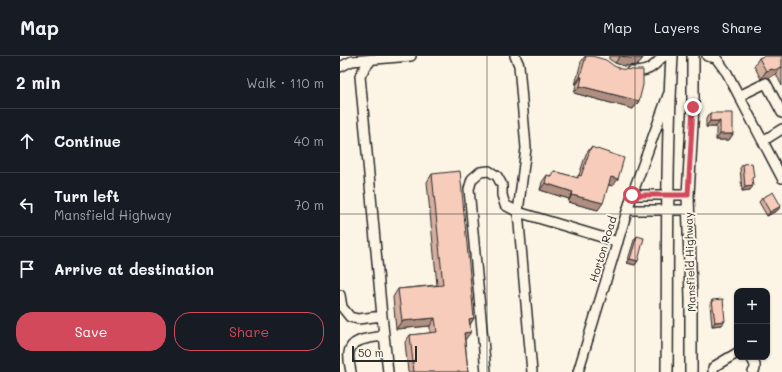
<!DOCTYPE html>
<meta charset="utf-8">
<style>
:root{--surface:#171b24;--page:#242831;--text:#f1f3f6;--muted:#9ea1a6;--line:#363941;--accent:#d1495b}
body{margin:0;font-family:Mali,sans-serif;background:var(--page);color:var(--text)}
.controls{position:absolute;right:12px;bottom:12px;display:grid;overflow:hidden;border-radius:8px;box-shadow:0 1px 3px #0004}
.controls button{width:36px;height:36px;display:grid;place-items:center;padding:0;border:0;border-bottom:1px solid var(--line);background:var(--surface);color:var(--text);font:20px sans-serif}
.scale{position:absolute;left:12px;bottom:10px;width:65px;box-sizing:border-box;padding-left:4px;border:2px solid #2b2b2b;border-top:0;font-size:11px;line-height:14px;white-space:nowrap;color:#2b2b2b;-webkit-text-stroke:3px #fcf5e5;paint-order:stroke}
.stop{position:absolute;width:12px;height:12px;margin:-9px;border:3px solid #d1495b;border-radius:50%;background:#fff}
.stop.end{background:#d1495b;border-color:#fff;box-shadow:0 1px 4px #0008}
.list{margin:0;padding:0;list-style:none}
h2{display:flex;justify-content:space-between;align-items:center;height:52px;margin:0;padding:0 16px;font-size:17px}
h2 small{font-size:13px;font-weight:400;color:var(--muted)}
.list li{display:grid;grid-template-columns:26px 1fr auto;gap:12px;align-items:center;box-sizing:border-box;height:64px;padding:0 16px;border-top:1px solid var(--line)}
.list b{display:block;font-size:15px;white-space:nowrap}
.list p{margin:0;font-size:13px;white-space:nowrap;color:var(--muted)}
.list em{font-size:13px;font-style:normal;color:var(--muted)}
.actions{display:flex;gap:8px;padding:12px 16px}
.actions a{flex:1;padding:9px 0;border:1px solid var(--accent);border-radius:16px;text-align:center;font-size:14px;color:var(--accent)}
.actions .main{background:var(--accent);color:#fff}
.icon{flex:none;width:22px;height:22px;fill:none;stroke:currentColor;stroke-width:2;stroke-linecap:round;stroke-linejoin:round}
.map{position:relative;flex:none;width:442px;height:316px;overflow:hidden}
header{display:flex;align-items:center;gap:24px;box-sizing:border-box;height:56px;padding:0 20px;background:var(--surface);border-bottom:1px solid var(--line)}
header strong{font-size:19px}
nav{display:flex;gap:22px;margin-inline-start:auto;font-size:14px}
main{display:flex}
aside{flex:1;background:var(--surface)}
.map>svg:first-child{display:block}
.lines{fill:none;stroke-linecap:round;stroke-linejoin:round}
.minor-casing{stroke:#2b2b2b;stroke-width:12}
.major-casing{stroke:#2b2b2b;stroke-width:14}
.minor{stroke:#fcf5e5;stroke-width:9}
.major{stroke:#fcf5e5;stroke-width:11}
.wall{fill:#d5afa0;stroke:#2b2b2b}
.shaded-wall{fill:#ae8f82;stroke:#2b2b2b}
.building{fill:#f8ccba;stroke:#2b2b2b}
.route{stroke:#d1495b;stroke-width:5}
.grid{fill:none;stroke:#2b2b2b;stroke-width:1;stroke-opacity:0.55}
.labels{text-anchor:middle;stroke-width:4;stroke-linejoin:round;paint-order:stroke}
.street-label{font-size:11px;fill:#2b2b2b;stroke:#fcf5e5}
</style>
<header>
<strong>Map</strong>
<nav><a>Map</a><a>Layers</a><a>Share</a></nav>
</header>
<main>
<aside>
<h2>2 min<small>Walk · 110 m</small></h2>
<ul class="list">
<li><svg class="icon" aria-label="ahead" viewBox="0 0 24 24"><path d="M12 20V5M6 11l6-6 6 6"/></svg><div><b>Continue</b></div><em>40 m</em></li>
<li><svg class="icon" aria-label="left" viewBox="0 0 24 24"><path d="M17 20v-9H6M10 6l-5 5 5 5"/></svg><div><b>Turn left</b><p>Mansfield Highway</p></div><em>70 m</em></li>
<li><svg class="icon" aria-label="arrive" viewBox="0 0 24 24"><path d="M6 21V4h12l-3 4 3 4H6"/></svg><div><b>Arrive at destination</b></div></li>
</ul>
<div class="actions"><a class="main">Save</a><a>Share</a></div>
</aside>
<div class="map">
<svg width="442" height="316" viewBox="0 0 442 316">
<rect width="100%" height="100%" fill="#fcf5e5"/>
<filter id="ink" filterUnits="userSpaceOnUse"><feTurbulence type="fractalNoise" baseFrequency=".025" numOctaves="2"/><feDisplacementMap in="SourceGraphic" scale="8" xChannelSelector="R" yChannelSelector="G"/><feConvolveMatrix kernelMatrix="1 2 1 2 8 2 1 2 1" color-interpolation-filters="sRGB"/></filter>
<g filter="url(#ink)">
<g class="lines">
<g class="minor-casing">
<path id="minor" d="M 367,0 L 376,2 L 387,17 L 442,122
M 32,3 L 24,13 L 20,20 L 42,260 L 48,316
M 0,11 L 12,5 L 71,0
M 291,16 C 298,16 308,15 313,10 C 318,7 319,2 325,0
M 399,40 L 426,27 L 442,57
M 423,85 L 442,73
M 292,139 L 348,139
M 288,154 L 348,154
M 0,239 L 2,251 L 10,261 L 18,263 L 42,260
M 411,301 L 415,309 L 415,313 L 413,316
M 11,316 C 10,310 8,303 9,297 C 10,282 33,282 44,280
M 146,316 L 129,133 L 132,123 L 140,116 L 149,115 L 157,120 L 162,129 L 162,139 L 165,149 L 178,156 L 186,92 L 179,9 L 175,0
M 192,316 L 178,156 L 278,186
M 238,316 L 292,139 L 328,39
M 373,316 L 373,312 L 375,310 L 397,297"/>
</g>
<g class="major-casing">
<path id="major" d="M 327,316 C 328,211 326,105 332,0
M 351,316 L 351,243 L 348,139 L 353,51 L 353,0"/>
</g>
<use href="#minor" class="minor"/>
<use href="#major" class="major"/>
</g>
<path class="wall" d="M 245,0 L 252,0 L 299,45 L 293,53 L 234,37 L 236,29 L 235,29 L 241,6 Z
M 269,0 L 303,0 L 298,9 L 284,10 L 275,7 L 269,3 Z
M 442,0 L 442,30 L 436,18 L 429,22 L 426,21 L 421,23 L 414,10 L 419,2 Z
M 370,57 L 393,78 L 389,84 L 376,84 L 376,71 L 366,71 L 366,63 Z
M 251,91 L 273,130 L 268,129 L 258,154 L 228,146 L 229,143 L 200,134 L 202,126 L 207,119 L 210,120 L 214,115 L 237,122 L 239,119 L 246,98 Z
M 403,108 L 412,124 L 410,134 L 402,135 L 400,112 Z
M 92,118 L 134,262 L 130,269 L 125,284 L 128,316 L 68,316 L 65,286 L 70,279 L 90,277 L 90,270 L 56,273 L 53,241 L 58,233 L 97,229 L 87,126 Z
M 422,142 L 438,154 L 427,160 L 419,146 Z
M 297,180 L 295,209 L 287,207 L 294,184 Z
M 372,244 L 382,269 L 372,270 L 370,248 Z"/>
<path class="shaded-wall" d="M 280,0 L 282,0 L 303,2 L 298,9 L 284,10 L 275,7 Z
M 441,11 L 436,18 L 429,22 L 426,21 L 421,23 L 426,15 Z
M 240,21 L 242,21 L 236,29 L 235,29 Z
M 240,30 L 299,45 L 293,53 L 234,37 Z
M 370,65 L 380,65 L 376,71 L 366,71 Z
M 380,78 L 393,78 L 389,84 L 376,84 Z
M 271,121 L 278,123 L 273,130 L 266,128 Z
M 205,127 L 233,136 L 229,143 L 200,134 Z
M 413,130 L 410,134 L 402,135 L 405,131 Z
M 232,139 L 263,147 L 258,154 L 228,146 Z
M 441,150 L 438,154 L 427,160 L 430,156 Z
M 290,203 L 298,205 L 295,209 L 287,207 Z
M 95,262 L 90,270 L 56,273 L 62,265 Z
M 134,262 L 129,270 L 129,263 Z
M 385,265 L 382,269 L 372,270 L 375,266 Z
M 131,276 L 125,284 L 124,277 Z"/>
<path class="building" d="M 246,0 L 252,0 L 266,4 L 274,10 L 281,13 L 294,14 L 303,14 L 303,29 L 299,45 L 240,30 L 242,21 L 240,21 Z
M 282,0 L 303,0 L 303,2 L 289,2 Z
M 424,0 L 442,0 L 442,12 L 441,11 L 435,14 L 431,13 L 426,15 L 419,2 Z
M 370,57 L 393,57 L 393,78 L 380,78 L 380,65 L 370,65 Z
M 251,91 L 284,102 L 278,123 L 271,121 L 263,147 L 232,139 L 233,136 L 205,127 L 207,119 L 212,121 L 214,115 L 238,122 L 238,119 L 241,120 Z
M 412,107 L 414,121 L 412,122 L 413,130 L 405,131 L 403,108 Z
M 120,115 L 134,262 L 129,263 L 131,276 L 124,277 L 128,316 L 74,316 L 70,279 L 97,276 L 95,262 L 62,265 L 58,233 L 103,229 L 92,118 Z
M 433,136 L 441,150 L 430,156 L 422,142 Z
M 297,180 L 304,182 L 298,205 L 290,203 Z
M 383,243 L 385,265 L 375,266 L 372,244 Z"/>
</g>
<g class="lines" filter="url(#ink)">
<path class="route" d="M 292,139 L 348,139 L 353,51"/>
</g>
<path class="grid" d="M 147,0 L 147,316M 295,0 L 295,316M 0,158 L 442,158"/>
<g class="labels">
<g class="street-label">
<text transform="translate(263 193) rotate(-73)" y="4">Horton Road</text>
<text transform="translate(350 206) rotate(-92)" y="4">Mansfield Highway</text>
</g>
</g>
</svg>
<div class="controls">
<button>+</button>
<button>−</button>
</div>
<div class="scale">50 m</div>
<div class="stop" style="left:292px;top:139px"></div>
<div class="stop end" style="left:353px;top:51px"></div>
</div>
</main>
